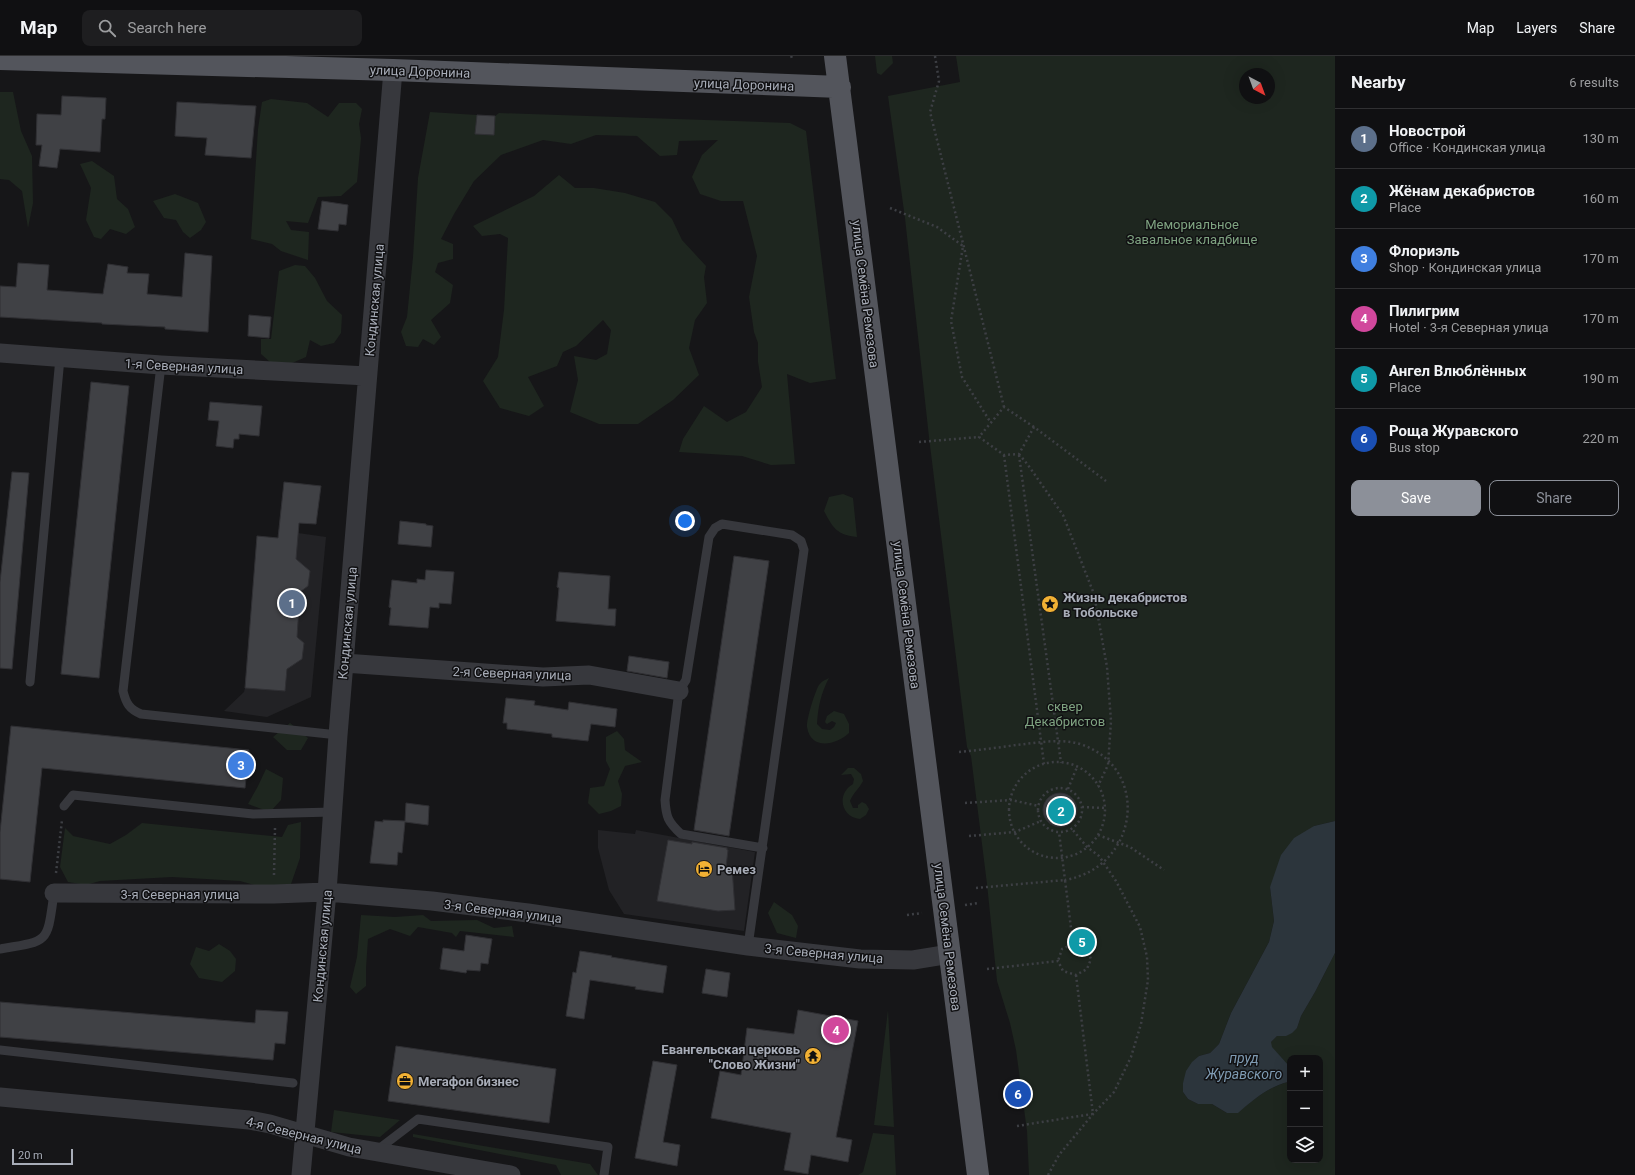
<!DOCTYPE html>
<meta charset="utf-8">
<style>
:root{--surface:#101012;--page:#1e1e20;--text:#f1f3f6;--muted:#9c9d9f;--line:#303032;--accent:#8c9099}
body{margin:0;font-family:Roboto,sans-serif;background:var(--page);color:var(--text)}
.controls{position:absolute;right:12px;bottom:12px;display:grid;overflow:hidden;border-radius:8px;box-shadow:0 4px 16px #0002}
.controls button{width:36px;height:36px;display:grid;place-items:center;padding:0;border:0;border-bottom:1px solid var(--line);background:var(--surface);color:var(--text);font:20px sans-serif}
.compass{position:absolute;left:1239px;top:12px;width:36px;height:36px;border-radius:50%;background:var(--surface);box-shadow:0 4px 16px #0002;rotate:139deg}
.scale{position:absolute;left:12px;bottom:10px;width:61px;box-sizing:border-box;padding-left:4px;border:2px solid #a8adb8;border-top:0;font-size:11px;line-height:14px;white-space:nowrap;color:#a8adb8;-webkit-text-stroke:3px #111113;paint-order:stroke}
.you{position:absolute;left:685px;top:465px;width:14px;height:14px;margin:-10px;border:3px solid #fff;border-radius:50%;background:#1a73e8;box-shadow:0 0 0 6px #1a73e833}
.badge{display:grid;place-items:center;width:26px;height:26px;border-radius:50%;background:var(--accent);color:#fff;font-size:13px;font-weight:700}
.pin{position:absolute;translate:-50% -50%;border:2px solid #fff;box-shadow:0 1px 4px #0006}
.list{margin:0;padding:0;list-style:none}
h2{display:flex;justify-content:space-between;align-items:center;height:52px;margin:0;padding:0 16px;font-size:17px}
h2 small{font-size:13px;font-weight:400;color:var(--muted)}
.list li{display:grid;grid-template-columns:26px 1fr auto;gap:12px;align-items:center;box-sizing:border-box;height:60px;padding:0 16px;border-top:1px solid var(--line)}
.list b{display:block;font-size:15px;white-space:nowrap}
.list p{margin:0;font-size:13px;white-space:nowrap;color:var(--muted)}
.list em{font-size:13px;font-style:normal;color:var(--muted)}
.actions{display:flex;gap:8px;padding:12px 16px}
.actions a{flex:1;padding:9px 0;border:1px solid var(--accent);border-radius:8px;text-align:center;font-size:14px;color:var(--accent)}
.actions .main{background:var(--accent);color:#fff}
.icon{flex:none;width:22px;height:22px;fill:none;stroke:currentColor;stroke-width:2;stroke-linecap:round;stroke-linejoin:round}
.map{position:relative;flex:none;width:1335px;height:1119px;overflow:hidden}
header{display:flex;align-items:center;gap:24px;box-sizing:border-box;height:56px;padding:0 20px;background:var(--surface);border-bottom:1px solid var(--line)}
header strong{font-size:19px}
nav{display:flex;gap:22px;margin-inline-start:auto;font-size:14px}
.search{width:280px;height:36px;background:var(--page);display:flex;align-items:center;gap:10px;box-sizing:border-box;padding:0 14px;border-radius:8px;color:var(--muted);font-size:15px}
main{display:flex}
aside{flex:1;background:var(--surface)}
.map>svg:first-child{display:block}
.built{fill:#222225}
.green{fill:#1e261f;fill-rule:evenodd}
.water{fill:#2c353c}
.building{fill:#404145;stroke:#303034}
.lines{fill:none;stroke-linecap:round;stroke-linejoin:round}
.path{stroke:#3d3f44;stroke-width:2.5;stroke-dasharray:2 3;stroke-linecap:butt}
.service{stroke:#37383d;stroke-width:9}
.minor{stroke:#37383d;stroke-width:19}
.primary{stroke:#53555c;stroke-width:22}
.labels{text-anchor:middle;stroke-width:3;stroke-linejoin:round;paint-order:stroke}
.street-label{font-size:13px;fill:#a8adb8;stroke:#111113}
.park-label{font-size:13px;fill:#7fa381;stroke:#111113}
.poi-label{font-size:13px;font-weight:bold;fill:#a8adb8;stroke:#111113;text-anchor:start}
.water-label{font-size:14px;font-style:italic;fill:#7f9bb3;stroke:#111113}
</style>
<header>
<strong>Map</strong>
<div class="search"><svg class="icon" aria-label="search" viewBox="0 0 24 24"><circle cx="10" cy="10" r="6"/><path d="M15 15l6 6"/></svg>Search here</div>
<nav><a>Map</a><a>Layers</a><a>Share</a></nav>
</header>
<main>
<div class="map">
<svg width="1335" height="1119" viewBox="0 0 1335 1119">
<rect width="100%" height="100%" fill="#161618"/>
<path class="built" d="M 298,477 L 326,481 L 311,641 L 267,661 L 224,655 L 244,636 L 245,632 L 285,635 L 288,607 L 295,608 L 302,603 L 304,587 L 297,581 L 300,536 L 308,530 L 310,515 L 295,508 Z
M 598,774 L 635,778 L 636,774 L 755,796 L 744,875 L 624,858 L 609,834 L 598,792 Z"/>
<path class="green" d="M 875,0 L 892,0 L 893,7 L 881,19 L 877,17 Z
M 956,0 L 1335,0 L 1335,765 L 1314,770 L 1270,831 L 1274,865 L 1269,886 L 1231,957 L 1219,988 L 1210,997 L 1199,1000 L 1183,1027 L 1183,1036 L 1188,1043 L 1198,1048 L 1212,1048 L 1227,1057 L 1237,1057 C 1253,1044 1268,1031 1288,1026 L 1290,1023 L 1290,1104 L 1320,1104 L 1320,1002 L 1290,1002 L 1290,1011 L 1271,991 L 1271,986 L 1277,980 L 1297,972 L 1301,960 L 1315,936 L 1335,897 L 1335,1119 L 1029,1119 L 1027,1075 L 1016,994 L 1010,967 L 997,925 L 987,828 L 971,700 L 967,691 L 929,381 L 905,162 L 888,40 L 960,26 ZM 1245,18 L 1269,18 L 1269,42 L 1245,42 Z
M 0,36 L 13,36 L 21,75 L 32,100 L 33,147 L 28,172 L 22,135 L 9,124 L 0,123 Z
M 271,43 L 307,47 L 328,61 L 339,47 L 356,47 L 362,53 L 359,68 L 361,82 L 357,126 L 341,140 L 318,141 L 308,167 L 286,165 L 291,174 L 309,176 L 308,204 L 281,195 L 272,188 L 251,183 L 258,73 L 262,46 Z
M 430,56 L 477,59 L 476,78 L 494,79 L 495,60 L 499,57 L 790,67 L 806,75 L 836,323 L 810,327 L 787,318 L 795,408 L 771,409 L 742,400 L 679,396 L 683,383 L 704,350 L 727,366 L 746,356 L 762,331 L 758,306 L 758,287 L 754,276 L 749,241 L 757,200 L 743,145 L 721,145 L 700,138 L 692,121 L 702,99 L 718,84 L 679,85 L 677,99 L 660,100 L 637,80 L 596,79 L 571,88 L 543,84 L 501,99 L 474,125 L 454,158 L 441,183 L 453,188 L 453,203 L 438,207 L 435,216 L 453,229 L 450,247 L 431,264 L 441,281 L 434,289 L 423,283 L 418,291 L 406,290 L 401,276 L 407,261 L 413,201 L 418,122 Z
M 92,105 L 114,120 L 117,143 L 128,153 L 135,171 L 126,178 L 110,173 L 101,183 L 94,181 L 86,164 L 91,132 L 80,108 Z
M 559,119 L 575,132 L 594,132 L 625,137 L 655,146 L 672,163 L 682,184 L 706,210 L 704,221 L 707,247 L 695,264 L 689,292 L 699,319 L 673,344 L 638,368 L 599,368 L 570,356 L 578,324 L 574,300 L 596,304 L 607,298 L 611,274 L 603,264 L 576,290 L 563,296 L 557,310 L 528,321 L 544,350 L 529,360 L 500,352 L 483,325 L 498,301 L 504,254 L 508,182 L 500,178 L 482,180 L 473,170 L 534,140 Z
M 175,138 L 198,147 L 206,166 L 201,174 L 190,182 L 183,176 L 176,164 L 164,162 L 153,145 Z
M 295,209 L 305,210 L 315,222 L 327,245 L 342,259 L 341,277 L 334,287 L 321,290 L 310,284 L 306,301 L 292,307 L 270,306 L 261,298 L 261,283 L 271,283 L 279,215 Z
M 843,438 L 853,442 L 857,481 C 837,479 833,472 824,455 L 829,441 Z
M 829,622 C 821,637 818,651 817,668 L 822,673 L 830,674 L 834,671 L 836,667 L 832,665 L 827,668 L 825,666 L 827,660 L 834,655 L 844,658 L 849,668 L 849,677 C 836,689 811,695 807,671 C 806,665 815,635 819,629 C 822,625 825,624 829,622 Z
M 290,667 L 308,682 L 301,694 L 287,694 L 273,681 Z
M 617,675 L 624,683 L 625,694 L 642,706 L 625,710 L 618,725 L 622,738 L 621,750 L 611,755 L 599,758 L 588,747 L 590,732 L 604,730 L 610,713 L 606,705 L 606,681 Z
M 848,712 L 854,712 L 861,718 L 863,725 C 859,733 853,737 850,745 L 853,752 L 858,752 L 858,749 L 862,746 L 866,748 L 869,753 L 866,759 L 860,763 C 841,761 836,738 853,728 L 854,723 L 851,718 L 841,719 Z
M 266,713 L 283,722 L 281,744 L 270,756 L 248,748 L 258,730 Z
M 301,766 L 300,802 L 291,828 L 261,831 L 240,825 L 172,821 L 100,825 L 86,829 L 68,826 L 60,811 L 65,772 L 73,780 L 110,788 L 126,779 L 142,767 L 282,781 L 288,769 Z
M 774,846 L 792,859 L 798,870 L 796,882 L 777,877 L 768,857 Z
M 361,859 L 395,861 L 423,859 L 431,865 L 477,864 L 494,872 L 512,870 L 514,881 L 460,875 L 456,881 L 452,877 L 418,871 L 410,880 L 390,873 L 368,883 L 366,912 L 366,930 L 356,938 L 350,931 L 357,901 Z
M 219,888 L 230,895 L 236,903 L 235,915 L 222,926 L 199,922 L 190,908 L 196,891 L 209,895 Z
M 888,954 L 894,1071 L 874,1069 Z
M 334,1054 L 400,1064 L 380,1081 L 331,1076 Z
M 873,1077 L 894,1079 L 896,1119 L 858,1119 L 863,1116 Z
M 413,1078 L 590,1108 L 598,1119 L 561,1119 L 556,1109 L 413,1081 Z"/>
<path class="water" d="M 1335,765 L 1335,897 L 1315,936 L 1301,960 L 1297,972 L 1292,977 L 1286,980 L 1277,980 L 1271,986 L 1272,991 L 1290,1011 L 1290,1023 L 1288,1026 C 1268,1031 1253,1044 1238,1057 L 1227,1057 L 1212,1048 L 1198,1048 L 1188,1043 L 1183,1036 L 1183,1027 L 1186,1015 L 1192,1006 L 1199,1000 L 1210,997 L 1219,988 L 1231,957 L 1269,886 L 1274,865 L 1270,831 L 1281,799 L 1294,782 L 1314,770 Z"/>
<path class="building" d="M 62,40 L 106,42 L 105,63 L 102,63 L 100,96 L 60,93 L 57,112 L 39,110 L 42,89 L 36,89 L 37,58 L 61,59 Z
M 177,46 L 256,50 L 251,102 L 205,99 L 207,82 L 175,80 Z
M 477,59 L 495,60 L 494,79 L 475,78 Z
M 322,145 L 348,149 L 346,169 L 339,168 L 338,175 L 318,173 Z
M 185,197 L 212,200 L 208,276 L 165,273 L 165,271 L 102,268 L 102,267 L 0,261 L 0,230 L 16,231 L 18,207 L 49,209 L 47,234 L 103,238 L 108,208 L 128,211 L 127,217 L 149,218 L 147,238 L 182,241 Z
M 249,259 L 271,261 L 269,282 L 248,280 Z
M 91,326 L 129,330 L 99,622 L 61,618 Z
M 210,346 L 262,350 L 259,380 L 239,378 L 239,383 L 234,383 L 233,392 L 216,390 L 219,365 L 208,364 Z
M 12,416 L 29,417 L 12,613 L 0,612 L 0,526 Z
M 284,426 L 321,430 L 316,468 L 299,467 L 296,503 L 310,515 L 308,530 L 300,536 L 297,581 L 304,587 L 302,603 L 287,613 L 285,635 L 245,632 L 257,480 L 278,482 Z
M 400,465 L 426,468 L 426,469 L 433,470 L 431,491 L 398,488 Z
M 734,500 L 769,505 L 729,780 L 694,774 Z
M 426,514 L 454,516 L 451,548 L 439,547 L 439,552 L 430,551 L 428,572 L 389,569 L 391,552 L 389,551 L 392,524 L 417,527 L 417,523 L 425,524 Z
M 559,516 L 610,520 L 608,553 L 616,553 L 615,570 L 556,565 L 559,532 L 557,531 Z
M 629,600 L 669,606 L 667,622 L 627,615 Z
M 506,642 L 535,645 L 534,649 L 568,654 L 569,646 L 617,653 L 615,671 L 591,668 L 588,685 L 552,681 L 552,678 L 507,673 L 507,667 L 503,667 Z
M 11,670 L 249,694 L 245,732 L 42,712 L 30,826 L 0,823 L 0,776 Z
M1043 754a17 17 0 1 1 34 0a17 17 0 1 1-34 0Z
M 406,747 L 429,750 L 428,769 L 405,766 L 402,797 L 398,796 L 397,809 L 370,807 L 375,765 L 383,766 L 383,764 L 405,765 Z
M 668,784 L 692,788 L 692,786 L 727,792 L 727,794 L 728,794 L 726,811 L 732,811 L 735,854 L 718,855 L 657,845 Z
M 466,879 L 492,883 L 488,908 L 481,907 L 480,915 L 467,914 L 466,917 L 440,913 L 443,892 L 464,895 Z
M 580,895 L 612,900 L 611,901 L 667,910 L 663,937 L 635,933 L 636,931 L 590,924 L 584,963 L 566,960 L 573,916 L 576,917 Z
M 706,913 L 730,917 L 727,941 L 702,937 Z
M 0,946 L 255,967 L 256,954 L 288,956 L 285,988 L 275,987 L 273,1004 L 0,981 Z
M 798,954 L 858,965 L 836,1081 L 852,1084 L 848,1106 L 811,1099 L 808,1118 L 784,1114 L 791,1077 L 711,1062 L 720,1015 L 741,1019 L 747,972 L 794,978 Z
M 396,990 L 556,1013 L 549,1067 L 388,1045 Z
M 653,1005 L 677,1009 L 663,1086 L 680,1089 L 677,1110 L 635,1102 Z"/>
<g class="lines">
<path class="path" d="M 791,0 L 792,2
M 935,0 L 939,25 L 930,56 L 1004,351
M 890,152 L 937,171 L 963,190 L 951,265 L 962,321 L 991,367
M 1034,371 L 1004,351 L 979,381 L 1004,399 L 1019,398 L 1034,371 L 1106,425
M 919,386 L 979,381
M 1019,398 L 1028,409 L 1063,459 L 1094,538 L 1107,611 L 1111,665 L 1108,709 L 1098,730
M 1004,399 L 1044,708
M 1019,399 L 1061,707
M 959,696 C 978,694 997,692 1016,689 C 1037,687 1059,682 1080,688 C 1151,711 1140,811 1065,824 L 1059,776
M1009 754a48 48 0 1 1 96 0a48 48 0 1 1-96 0Z
M1038 754a22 22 0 1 1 44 0a22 22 0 1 1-44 0Z
M 1068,733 L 1077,711
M 965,747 L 1011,744 L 1039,750
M 1082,751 L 1105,752
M 1098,779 L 1130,791 L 1164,814
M 969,780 L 1015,776 L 1041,765
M 56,817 L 62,764
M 274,819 L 275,772
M 976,832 L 1065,824 L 1073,888 L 1062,893 L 1058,905
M 965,849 L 978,847
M 907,859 L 922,857
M 987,913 L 1058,905 L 1063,915 L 1076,919 L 1087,913 L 1091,903 L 1086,892 L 1073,888
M 1076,919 L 1093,1058
M 1017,1070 L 1092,1058
M 1048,1119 L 1059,1099 L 1093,1058 L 1114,1036 L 1131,1001 L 1141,968 L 1148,924 L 1147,901 L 1140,871 L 1116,825 L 1099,800 L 1087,791 L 1072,773"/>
<path class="service" d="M 161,309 L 123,635 C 126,647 129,653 141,658 L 338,679
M 30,626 L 60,302
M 64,750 L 73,739 L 253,758 L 332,756
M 748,890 L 766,764 L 804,494 L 801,485 L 792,479 L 722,468 L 715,472 L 709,481 L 686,624 L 679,635 L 665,744 C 666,761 668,766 681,778 L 763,792
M 0,893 C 50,885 47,887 54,837
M 0,994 L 293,1027
M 376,1095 L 418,1063 L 608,1091 L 604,1119"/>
<path class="minor" d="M 0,297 L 161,309 L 367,320
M 344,607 L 543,621 L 589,619 L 679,635
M 54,837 L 274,838 L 327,836 L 432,845 L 528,857 L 748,890 L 860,903 L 913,904 L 950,898
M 0,1041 L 249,1064 L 270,1068 L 349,1091 L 511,1119
M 301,1119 L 327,836 L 338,679 L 393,14"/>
<path class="primary" d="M 835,0 L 978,1119
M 0,3 L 393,14 L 840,31"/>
</g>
<defs>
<g id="sight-disc" transform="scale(0.9)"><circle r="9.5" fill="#f2b134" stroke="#111113"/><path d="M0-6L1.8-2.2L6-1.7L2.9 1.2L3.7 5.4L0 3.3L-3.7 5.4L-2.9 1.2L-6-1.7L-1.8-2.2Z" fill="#111"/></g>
<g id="hotel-disc" transform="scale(0.9)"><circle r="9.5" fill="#f2b134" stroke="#111113"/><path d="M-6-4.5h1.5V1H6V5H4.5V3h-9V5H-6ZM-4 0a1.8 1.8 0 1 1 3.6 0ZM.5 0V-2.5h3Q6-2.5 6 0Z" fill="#111"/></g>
<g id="temple-disc" transform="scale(0.9)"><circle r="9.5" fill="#f2b134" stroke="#111113"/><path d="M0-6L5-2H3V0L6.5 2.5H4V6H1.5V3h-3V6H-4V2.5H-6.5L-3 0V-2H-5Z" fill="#111"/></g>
<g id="office-disc" transform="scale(0.9)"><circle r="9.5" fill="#f2b134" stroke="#111113"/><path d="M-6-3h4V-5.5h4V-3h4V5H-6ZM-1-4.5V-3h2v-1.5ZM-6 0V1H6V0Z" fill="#111"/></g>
</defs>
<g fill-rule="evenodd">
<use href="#sight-disc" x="1050" y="548"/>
<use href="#hotel-disc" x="704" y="813"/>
<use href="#temple-disc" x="813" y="1000"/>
<use href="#office-disc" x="405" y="1025"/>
</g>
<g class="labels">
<g class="street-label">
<text transform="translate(420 15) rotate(2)" y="5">улица Доронина</text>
<text transform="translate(744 28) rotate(2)" y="5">улица Доронина</text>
<text transform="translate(866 238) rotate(83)" y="5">улица Семёна Ремезова</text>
<text transform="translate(374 244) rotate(-85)" y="5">Кондинская улица</text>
<text transform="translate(184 310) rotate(3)" y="5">1-я Северная улица</text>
<text transform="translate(907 559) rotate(83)" y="5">улица Семёна Ремезова</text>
<text transform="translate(347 567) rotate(-85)" y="5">Кондинская улица</text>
<text transform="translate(512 617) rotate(2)" y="5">2-я Северная улица</text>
<text x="180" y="843">3-я Северная улица</text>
<text transform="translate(503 855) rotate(7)" y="5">3-я Северная улица</text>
<text transform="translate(948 881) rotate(83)" y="5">улица Семёна Ремезова</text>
<text transform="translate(322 890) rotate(-85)" y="5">Кондинская улица</text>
<text transform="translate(824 897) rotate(5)" y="5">3-я Северная улица</text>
<text transform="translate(304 1079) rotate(14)" y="5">4-я Северная улица</text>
</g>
<g class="park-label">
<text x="1192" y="173">Мемориальное<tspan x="1192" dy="15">Завальное кладбище</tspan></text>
<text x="1065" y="655">сквер<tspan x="1065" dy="15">Декабристов</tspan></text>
</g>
<g class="poi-label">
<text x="1063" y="546">Жизнь декабристов<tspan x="1063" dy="15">в Тобольске</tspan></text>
<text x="717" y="818">Ремез</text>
<text x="800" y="998" text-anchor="end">Евангельская церковь<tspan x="800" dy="15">"Слово Жизни"</tspan></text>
<text x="418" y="1030">Мегафон бизнес</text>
</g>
<g class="water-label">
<text x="1244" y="1007">пруд<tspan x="1244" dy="16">Журавского</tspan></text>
</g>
</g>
</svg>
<div class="controls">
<button>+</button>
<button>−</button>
<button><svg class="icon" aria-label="layers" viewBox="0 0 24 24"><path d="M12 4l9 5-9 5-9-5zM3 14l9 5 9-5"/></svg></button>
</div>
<svg class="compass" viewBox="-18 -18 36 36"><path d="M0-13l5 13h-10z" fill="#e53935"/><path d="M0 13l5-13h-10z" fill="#9c9d9f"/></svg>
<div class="scale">20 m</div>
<div class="you"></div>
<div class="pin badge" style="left:292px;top:547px;background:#5c6f8a">1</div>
<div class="pin badge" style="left:1061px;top:755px;background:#0f9aa8">2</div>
<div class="pin badge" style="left:241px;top:709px;background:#3f7fe0">3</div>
<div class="pin badge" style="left:836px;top:974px;background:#d1479c">4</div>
<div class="pin badge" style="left:1082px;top:886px;background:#0f9aa8">5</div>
<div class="pin badge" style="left:1018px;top:1038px;background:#1a4fb4">6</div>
</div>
<aside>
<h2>Nearby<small>6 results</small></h2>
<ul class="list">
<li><span class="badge" style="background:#5c6f8a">1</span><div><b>Новострой</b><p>Office · Кондинская улица</p></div><em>130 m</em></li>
<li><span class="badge" style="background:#0f9aa8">2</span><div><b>Жёнам декабристов</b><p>Place</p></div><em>160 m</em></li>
<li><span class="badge" style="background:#3f7fe0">3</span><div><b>Флориэль</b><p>Shop · Кондинская улица</p></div><em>170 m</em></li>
<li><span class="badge" style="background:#d1479c">4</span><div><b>Пилигрим</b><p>Hotel · 3-я Северная улица</p></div><em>170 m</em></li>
<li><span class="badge" style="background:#0f9aa8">5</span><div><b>Ангел Влюблённых</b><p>Place</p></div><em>190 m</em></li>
<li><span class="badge" style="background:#1a4fb4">6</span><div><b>Роща Журавского</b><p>Bus stop</p></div><em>220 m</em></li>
</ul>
<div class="actions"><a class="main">Save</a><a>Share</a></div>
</aside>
</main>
